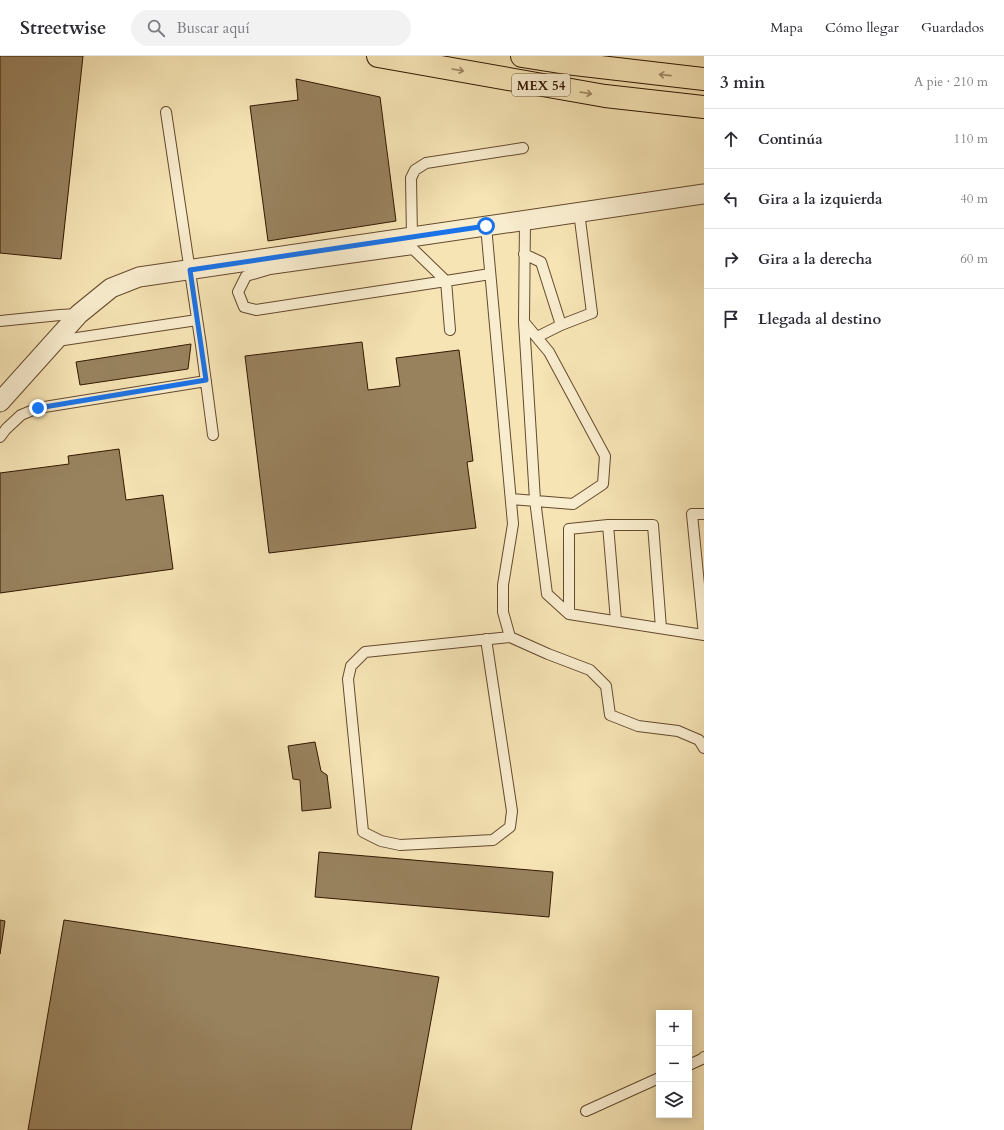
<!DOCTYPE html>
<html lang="es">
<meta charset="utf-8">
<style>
:root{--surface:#fff;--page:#f2f2f3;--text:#2b2b33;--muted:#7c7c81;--line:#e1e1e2}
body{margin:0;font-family:Cardo,serif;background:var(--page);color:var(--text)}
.controls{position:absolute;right:12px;bottom:12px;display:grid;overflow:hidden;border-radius:0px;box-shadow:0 2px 10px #0003}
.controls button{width:36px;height:36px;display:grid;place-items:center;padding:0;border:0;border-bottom:1px solid var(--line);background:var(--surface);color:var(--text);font:20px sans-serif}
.stop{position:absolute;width:12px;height:12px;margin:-9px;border:3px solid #1a73e8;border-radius:50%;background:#fff}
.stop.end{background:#1a73e8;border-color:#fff;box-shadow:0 1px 4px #0008}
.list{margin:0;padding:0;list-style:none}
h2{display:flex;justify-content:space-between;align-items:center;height:52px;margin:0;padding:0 16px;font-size:17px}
h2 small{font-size:13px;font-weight:400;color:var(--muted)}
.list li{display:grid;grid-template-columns:26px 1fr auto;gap:12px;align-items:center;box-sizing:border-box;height:60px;padding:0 16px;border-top:1px solid var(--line)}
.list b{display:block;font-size:15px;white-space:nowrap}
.list em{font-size:13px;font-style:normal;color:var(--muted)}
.icon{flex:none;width:22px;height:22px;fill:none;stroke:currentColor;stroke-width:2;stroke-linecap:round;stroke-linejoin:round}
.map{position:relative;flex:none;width:704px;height:1074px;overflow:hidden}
header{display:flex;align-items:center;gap:24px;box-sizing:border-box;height:56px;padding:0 20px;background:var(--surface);border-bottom:1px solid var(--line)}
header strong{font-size:19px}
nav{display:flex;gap:22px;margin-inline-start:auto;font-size:14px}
.search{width:280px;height:36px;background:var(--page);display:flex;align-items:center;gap:10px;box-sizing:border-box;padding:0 14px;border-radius:22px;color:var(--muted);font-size:15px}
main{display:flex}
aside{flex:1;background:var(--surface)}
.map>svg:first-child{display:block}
.building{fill:#98825e;stroke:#331700}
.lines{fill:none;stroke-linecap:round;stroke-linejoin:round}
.lane-casing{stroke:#644a2d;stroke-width:12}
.street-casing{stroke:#644a2d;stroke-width:21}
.primary-casing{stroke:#331700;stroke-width:24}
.lane{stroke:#f9edcf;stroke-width:10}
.street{stroke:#f9edcf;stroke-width:19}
.primary{stroke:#f6e4b5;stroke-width:22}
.oneway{stroke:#9e8864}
.route{stroke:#1a73e8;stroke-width:5}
.labels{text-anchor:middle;stroke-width:3;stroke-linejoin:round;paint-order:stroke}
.shield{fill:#f9edcf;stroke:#6e573e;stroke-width:1}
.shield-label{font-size:13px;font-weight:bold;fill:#331700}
</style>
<header>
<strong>Streetwise</strong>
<div class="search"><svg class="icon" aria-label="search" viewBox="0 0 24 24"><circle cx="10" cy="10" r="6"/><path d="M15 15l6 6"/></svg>Buscar aquí</div>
<nav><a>Mapa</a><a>Cómo llegar</a><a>Guardados</a></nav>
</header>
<main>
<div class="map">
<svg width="704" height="1074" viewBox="0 0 704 1074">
<rect width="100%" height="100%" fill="#f6e4b5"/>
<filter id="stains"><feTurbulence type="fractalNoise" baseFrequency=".005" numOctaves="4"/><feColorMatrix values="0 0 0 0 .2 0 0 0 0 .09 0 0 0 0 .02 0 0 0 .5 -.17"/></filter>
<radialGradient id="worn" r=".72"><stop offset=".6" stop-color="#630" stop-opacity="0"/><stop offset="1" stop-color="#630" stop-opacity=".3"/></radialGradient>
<path class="building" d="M 0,0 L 83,0 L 61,203 L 0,197 Z
M 296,23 L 380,41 L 396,165 L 268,185 L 250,50 L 298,44 Z
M 362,286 L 368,334 L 400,330 L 396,302 L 459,294 L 473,405 L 467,406 L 476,472 L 269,497 L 245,300 Z
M 191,288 L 188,313 L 80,329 L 76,306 Z
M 119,393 L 126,444 L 163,439 L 173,513 L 0,537 L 0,417 L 69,408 L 68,400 Z
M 315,686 L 321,715 L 327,719 L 331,752 L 302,755 L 300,724 L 293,723 L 288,690 Z
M 319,796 L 553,816 L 549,861 L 315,841 Z
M 0,864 L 5,865 L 0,898 Z
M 64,864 L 439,921 L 411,1074 L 28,1074 Z"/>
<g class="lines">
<g class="lane-casing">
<path id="lane" d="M 166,56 L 201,289 L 213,379
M 486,170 L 513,468 L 503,529 L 503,556 L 510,581 L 548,598 L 590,614 L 606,630 L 610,659 L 638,670 L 678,675 L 699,684 L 704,692
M 412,181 L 411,122 L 415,114 L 426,107 L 523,92
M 413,193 L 446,225 L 256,254 L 244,251 L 238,236 L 246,220 L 270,213 Z
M 524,198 L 541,206 L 561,269
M 0,265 L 60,259 L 79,258
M 524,266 L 535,444 L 547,538 L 569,558 L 704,579
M 450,274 L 446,225 L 490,218
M 537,281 L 561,269 L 592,257 L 579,156
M 57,285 L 197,264
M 0,381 L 6,373 L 21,359 L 38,352 L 206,325
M 511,443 L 573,448 L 603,428 L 605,400 L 549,296 L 524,266 L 525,164
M 569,558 L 569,473 L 608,469
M 616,565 L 608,469 L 653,469 L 661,572
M 704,579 L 692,458 L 704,458
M 486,583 L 512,755 L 510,771 L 493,784 L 400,789 L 381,785 L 363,776 L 348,623 L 351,610 L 365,596 L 510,581
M 689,1009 L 702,1003 L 704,1001
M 586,1055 L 659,1022"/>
</g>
<g class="street-casing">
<path id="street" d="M 0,346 L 79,258 L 111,232 L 139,221 L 704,138"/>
</g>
<g class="primary-casing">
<path id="primary" d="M 378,0 L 605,40 L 704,51
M 522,0 L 566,7 L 704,23"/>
</g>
<use href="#lane" class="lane"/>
<use href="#street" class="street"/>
<use href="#primary" class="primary"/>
</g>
<defs><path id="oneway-shaft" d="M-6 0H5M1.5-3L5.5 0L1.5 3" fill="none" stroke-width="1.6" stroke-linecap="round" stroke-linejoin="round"/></defs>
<g class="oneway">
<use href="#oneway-shaft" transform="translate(458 14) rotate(10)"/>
<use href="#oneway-shaft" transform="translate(665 19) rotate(-174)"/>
<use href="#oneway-shaft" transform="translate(586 37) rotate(10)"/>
</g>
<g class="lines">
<path class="route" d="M 38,352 L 206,324 L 190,214 L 486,170"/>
</g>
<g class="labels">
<rect class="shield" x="512" y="18" width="58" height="22" rx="3"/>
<g class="shield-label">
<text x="541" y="34">MEX 54</text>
</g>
</g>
<rect width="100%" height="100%" filter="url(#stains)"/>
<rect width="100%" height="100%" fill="url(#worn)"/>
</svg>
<div class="controls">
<button>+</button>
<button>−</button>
<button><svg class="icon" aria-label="layers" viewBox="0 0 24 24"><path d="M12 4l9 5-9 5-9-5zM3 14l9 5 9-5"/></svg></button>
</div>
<div class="stop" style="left:486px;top:170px"></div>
<div class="stop end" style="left:38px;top:352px"></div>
</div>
<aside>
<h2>3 min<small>A pie · 210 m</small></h2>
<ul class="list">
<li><svg class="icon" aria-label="ahead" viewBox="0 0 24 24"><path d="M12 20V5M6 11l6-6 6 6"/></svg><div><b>Continúa</b></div><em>110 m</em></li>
<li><svg class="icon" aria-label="left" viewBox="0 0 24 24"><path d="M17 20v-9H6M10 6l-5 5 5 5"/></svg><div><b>Gira a la izquierda</b></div><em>40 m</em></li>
<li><svg class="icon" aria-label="right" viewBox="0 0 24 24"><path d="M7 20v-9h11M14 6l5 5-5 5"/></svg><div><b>Gira a la derecha</b></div><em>60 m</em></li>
<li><svg class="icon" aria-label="arrive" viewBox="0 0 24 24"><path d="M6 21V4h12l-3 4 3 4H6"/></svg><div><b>Llegada al destino</b></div></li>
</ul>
</aside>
</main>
